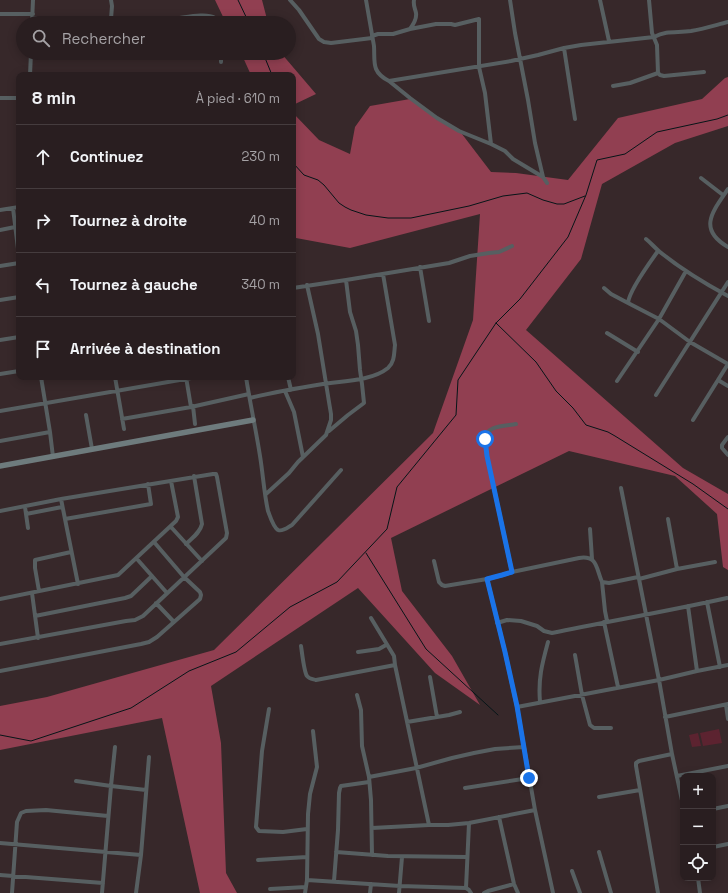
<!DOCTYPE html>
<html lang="fr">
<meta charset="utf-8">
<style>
:root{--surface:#291e20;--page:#312729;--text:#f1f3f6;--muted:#a5a2a5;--line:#453c3e}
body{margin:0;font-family:"Space Grotesk",sans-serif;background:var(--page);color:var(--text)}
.controls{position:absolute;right:12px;bottom:12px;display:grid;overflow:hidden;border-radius:8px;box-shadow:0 2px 10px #0003}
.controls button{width:36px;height:36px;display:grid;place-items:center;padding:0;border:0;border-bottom:1px solid var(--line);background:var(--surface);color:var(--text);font:20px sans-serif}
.stop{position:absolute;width:12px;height:12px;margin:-9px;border:3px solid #1a73e8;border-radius:50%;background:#fff}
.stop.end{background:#1a73e8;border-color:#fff;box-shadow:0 1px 4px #0008}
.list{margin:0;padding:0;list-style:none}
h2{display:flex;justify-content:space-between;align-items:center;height:52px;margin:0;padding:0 16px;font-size:17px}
h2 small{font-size:13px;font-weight:400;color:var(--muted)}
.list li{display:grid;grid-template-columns:26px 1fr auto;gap:12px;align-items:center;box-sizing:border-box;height:64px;padding:0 16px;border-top:1px solid var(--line)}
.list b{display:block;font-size:15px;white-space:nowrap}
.list em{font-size:13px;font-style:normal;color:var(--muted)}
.icon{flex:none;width:22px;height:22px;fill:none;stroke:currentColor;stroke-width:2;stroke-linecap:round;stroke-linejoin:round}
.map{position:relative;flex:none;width:728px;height:893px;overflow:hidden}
.search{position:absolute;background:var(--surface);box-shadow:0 2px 10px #0003;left:16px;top:16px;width:280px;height:44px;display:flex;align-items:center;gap:10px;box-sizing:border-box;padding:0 14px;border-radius:22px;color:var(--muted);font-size:15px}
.panel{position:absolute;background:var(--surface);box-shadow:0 2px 10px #0003;left:16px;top:72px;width:280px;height:308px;border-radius:8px}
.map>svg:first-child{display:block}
.green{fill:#5c2330}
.forest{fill:#913f51}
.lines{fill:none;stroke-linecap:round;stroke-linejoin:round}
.stream{stroke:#061518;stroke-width:1}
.street{stroke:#575f61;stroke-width:4}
.secondary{stroke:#6e7b7d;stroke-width:5.5}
.route{stroke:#1a73e8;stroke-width:5}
</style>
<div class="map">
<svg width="728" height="893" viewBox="0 0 728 893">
<rect width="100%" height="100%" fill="#37282a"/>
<path class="green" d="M 719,729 L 722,743 L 703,746 L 700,733 Z
M 698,733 L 701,746 L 692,747 L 689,735 Z"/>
<path class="forest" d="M 215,0 L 262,0 L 268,23 L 226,23 Z
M 241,53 L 281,53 L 316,94 L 293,105 L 293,75 L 251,75 Z
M 728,77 L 728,126 L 675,143 L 602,184 L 581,259 L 526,330 L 683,468 L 728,494 L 728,570 L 723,567 L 717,514 L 675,476 L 569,451 L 391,538 L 402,591 L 452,656 L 480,705 L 435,673 L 358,588 L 211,686 L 221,743 L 226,873 L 237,893 L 200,893 L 162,718 L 0,750 L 0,706 L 47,697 L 214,650 L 433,433 L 473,320 L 480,214 L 350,248 L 296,238 L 293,233 L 293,113 L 319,140 L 350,154 L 355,127 L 370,106 L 410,99 L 462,134 L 491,172 L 516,173 L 568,180 L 618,118 L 702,99 L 725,78 Z"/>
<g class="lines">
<path class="stream" d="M 238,0 L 249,23
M 263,53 L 272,75
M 293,163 L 304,175 L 318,180 L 324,185 L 339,203 L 345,207 L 351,210 L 366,215 L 388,218 L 411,218 L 469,206 L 503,196 L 527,193 L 543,200 L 557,204 L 564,204 L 585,196
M 496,323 L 536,362 L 556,391 L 573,408 L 586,425 L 608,432 L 615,436 L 693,484 L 728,509
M 366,553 L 426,649 L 498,715
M 0,735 L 31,741 L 131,708 L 189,671 L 236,652 L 290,607 L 337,582 L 387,529 L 397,487 L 456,415 L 458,380 L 496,323 L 520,299 L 568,237 L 586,195 L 597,160 L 625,154 L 657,132 L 717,119 L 728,115"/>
<path class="street" d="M 111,0 L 112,6 L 111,19
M 290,0 L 299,10 L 319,39 L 324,42 L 331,43 L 372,38
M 366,0 L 374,46 C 375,62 371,72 389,81 L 511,61 L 538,55 L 564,48 L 581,45 L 654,37 C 667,30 677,33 691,31 C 703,29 716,25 728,22
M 510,0 L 515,33 L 528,100 L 535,143 L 543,177
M 600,0 L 609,41
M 649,0 L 652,33 L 657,45 L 658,73
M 0,14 L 33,14
M 32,18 L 169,19 C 180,19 205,12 215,18 C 217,19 218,21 219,23
M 32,23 L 33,0
M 410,29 C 413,25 417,19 416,13 C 415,8 413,6 414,0
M 372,36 L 378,34 L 393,34 L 410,29 L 436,24 L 451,24 L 455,25 L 479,19 L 479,67 L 485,93 L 491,144
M 564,48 L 575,119
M 221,53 L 221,62
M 30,75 L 31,53
M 389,81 L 410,98 L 437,118 L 459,131 L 491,144 L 505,151 L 513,159 L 543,177 L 547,183
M 613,86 L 630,83 L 658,73 L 660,75 L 664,76 L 704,72
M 0,98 L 19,98
M 701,178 L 723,195
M 728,189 C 713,211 697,229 728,247
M 13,208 L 19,257
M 0,210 L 19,207
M 0,230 L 15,227
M 646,239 C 651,243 655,248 660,252 C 681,269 704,283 728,296
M 658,251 C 650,262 629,291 628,303 L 659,319 L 690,342 L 728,364
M 0,266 L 19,263
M 420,267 L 429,321
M 293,288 L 346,280 L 449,263 L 470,256 L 489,253 L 499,252 L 512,246
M 604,288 L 611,294 L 628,303
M 0,300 L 19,297
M 607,333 L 638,352
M 0,340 L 19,337
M 0,374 L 19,371
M 41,377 L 50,432 L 53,457
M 115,377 L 124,429
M 186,377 L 191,407
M 246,377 C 250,403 256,430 260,456 C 263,474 264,493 268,511 C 270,516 273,527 278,530 C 283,532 288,527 292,525 L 341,470
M 288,377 L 291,390
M 718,380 L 728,386
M 617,381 L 659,319 L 686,271
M 285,391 L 294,412 L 303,457
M 656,395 L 728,282
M 250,398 C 274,392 298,388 323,384 C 343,381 372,381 388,368 C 395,362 394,352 395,345 L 383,274
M 193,406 L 195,424
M 0,411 L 197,377
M 86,415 L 92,449
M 122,419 L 191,407 L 249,394
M 693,420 L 728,364
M 329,431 L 348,415 L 364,403 L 362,384 L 360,370 L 358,345 L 356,331 L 350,312 L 346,280
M 728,437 L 722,445 L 722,448 L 728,455
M 0,441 L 50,432
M 621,488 L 659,680 L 672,754 L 683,805
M 266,494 L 289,473 L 298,462 L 326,435 L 331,420 L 331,414 L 329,402 L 318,334 L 307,285
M 61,499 L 65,519
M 25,507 L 28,528
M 0,511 L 61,499 L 213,474 L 216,474 L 217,477 L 227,533 L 226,538 L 143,616 L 135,620 L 126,621 L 0,644
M 26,514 L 62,507
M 171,527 L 202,561
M 590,529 L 592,559
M 186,544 C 192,538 200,533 202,524 L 194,476
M 137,559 L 167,593
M 434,561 L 439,582 L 442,585 L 445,586 L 487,579 L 503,575 L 512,572 L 487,456 C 487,451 485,445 485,440 C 485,425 505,426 516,424
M 677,569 L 715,562
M 512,572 L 579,558 C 598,555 596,569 602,582 L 609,583 L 638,577
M 487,579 L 505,652 L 517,707 L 535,810 L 553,893
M 639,579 L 677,569 L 668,519
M 602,582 L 605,611 L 607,621
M 78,584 L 65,519 L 151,504 L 148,484
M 39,591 L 35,568 L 35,560 L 71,552
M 32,593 L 38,638
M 0,599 L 118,575 L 176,521 L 178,517 L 171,481
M 707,602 L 720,667
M 156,603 L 174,622
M 688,606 L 697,671
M 35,616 L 125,598 L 131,596 L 152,576
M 371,618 L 394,656 L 395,665
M 604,622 L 618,687
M 497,623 L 507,620 L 521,621 L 537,626 L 544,631 L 552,633 C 610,621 669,611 727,598
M 301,646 C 302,652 304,672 307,676 C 309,679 313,679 316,680 L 395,665 L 429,825
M 358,652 L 379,649 L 386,645
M 575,655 L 582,695 L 590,725 L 594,728 L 611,728
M 0,671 L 141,644 L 149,642 L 157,637 L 200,599 L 201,595 L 200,592 L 184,577 L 154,542
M 430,677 L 437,717
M 357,695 L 361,710 L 362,746 L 369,777 L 371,800 L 372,855
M 540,702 C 538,679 542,664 548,642
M 726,705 L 728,719
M 517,707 L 659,680 L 697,671 L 728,665
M 269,709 L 262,751 L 256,827 L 259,831 L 283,832 L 307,829
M 665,717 L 728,704
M 407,722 L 449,715 L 460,712
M 677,776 L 728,766
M 369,777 L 416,768 L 452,758 L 474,753 L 495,749 L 524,747
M 76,781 L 111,786 L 146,790
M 465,788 L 529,778
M 599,797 L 640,790
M 713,809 L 728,806
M 499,817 L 514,884 L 518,893
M 372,828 L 429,825 L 448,825 L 469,823 L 535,810
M 0,843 L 141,855
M 713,847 L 728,844
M 336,852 L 388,856 L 467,857
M 599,852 L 611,893
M 258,860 L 307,857
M 572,871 L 580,893
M 0,875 L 103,883
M 698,878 L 700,893
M 307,880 L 400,886 L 466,888 L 469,890 L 471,893
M 334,881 L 338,830 L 339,793 L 340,788 L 341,786 L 369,782
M 466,888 L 469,823
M 270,889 L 306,887
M 12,893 L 17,822 L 21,813 L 26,811 L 46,810 L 108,816
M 102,893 L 111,786 L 115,747
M 136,893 L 141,855 L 149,757
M 305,893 L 307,880 L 308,814 L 310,794 L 317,767 L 313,731
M 370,893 L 371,884
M 399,893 L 402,857
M 484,893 L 488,891 L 514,884
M 658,893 L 636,766 L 636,763 L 639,761 L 672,754"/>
<path class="secondary" d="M 0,466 L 253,420"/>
</g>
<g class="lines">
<path class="route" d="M 485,439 L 487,456 L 512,572 L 502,575 L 487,579 L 505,652 L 517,706 L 529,778"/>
</g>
</svg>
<div class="controls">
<button>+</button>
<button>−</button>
<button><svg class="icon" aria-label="locate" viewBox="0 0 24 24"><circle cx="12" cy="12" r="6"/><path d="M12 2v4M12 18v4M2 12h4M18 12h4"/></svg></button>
</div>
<div class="stop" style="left:485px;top:439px"></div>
<div class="stop end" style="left:529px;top:778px"></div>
<div class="search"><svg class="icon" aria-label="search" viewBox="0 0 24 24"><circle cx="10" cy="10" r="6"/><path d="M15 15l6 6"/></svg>Rechercher</div>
<section class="panel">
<h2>8 min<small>À pied · 610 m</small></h2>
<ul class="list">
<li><svg class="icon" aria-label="ahead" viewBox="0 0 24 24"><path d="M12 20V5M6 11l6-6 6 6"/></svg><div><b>Continuez</b></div><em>230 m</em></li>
<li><svg class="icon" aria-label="right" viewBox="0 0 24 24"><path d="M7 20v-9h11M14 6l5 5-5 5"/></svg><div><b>Tournez à droite</b></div><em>40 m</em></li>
<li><svg class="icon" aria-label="left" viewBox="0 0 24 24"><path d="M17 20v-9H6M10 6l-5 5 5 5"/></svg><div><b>Tournez à gauche</b></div><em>340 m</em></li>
<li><svg class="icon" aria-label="arrive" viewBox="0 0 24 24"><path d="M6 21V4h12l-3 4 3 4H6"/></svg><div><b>Arrivée à destination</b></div></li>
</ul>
</section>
</div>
